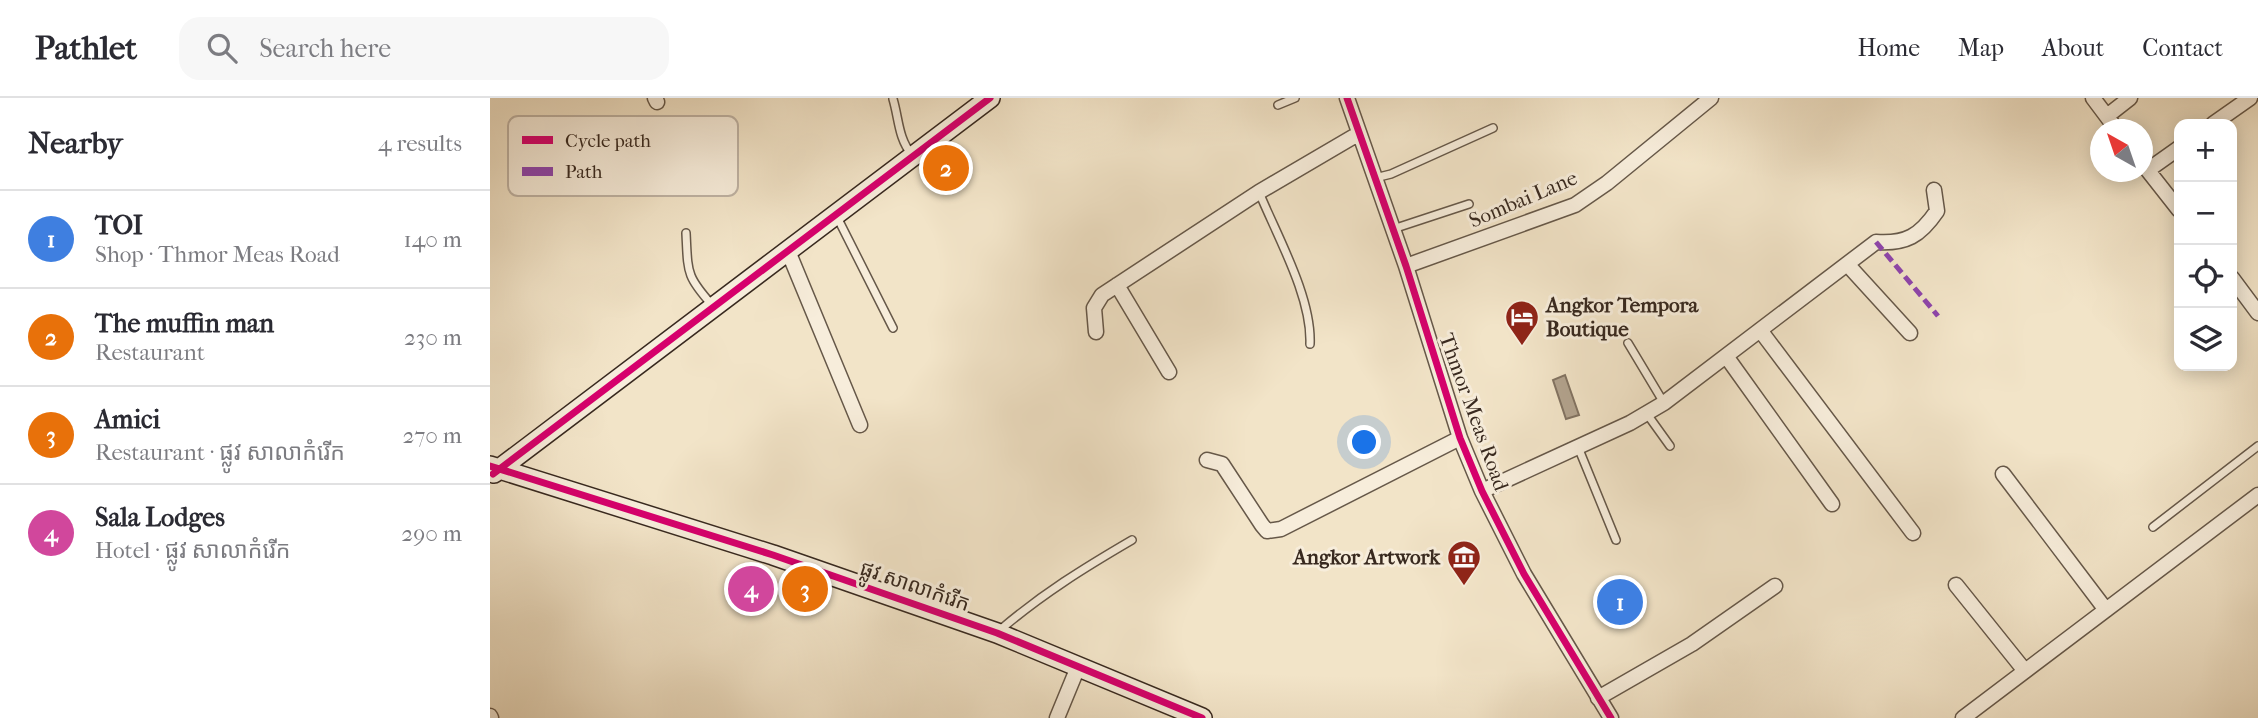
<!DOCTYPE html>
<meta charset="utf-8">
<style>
:root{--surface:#fff;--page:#f7f7f7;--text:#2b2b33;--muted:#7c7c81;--line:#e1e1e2;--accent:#7c3aed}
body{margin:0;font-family:"IM FELL French Canon","Noto Sans Khmer",serif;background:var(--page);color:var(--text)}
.controls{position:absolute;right:21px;top:21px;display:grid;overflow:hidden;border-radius:14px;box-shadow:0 4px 18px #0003}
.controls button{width:63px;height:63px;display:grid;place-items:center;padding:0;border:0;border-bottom:2px solid var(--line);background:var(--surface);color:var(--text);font:35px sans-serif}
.compass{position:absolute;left:1600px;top:21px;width:63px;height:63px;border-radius:50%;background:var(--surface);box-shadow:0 4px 18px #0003;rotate:320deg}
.you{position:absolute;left:875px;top:345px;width:24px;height:24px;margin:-18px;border:5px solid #fff;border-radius:50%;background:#1a73e8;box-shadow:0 0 0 10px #1a73e833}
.badge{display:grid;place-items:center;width:46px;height:46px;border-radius:50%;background:var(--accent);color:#fff;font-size:23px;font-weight:700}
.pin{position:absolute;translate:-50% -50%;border:4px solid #fff;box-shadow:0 2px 7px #0006}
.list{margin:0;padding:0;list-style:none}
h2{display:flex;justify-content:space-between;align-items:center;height:91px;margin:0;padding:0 28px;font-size:30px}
h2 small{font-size:23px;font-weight:400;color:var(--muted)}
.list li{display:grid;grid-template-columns:46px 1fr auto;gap:21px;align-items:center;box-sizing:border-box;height:98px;padding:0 28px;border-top:2px solid var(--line)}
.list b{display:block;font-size:26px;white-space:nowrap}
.list p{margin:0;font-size:23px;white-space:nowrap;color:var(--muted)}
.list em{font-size:23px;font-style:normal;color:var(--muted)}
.icon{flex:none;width:38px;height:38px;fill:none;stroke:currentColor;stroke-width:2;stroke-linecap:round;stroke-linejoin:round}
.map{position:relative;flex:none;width:1768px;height:620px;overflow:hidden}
header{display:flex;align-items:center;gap:42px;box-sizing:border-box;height:98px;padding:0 35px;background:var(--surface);border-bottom:2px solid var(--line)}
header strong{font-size:33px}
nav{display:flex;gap:38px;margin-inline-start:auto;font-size:24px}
.search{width:490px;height:63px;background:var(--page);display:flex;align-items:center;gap:18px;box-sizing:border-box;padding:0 24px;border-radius:21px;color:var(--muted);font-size:26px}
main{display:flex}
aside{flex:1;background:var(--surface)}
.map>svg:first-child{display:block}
.water{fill:#b3a48f;stroke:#827362;stroke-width:2}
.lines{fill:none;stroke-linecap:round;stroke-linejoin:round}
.lane-casing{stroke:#665849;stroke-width:10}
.street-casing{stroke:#665849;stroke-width:17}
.secondary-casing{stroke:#38291f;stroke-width:22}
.lane{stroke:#f7eddb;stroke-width:7}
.street{stroke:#f7eddb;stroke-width:14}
.secondary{stroke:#f7eddb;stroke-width:19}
.quiet{stroke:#8e44ad;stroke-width:5;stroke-dasharray:10 5;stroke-linecap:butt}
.cycleway-casing{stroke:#f7eddb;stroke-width:11}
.cycleway{stroke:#d6006c;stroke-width:7}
.labels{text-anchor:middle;stroke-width:6;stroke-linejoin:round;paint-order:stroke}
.street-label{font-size:21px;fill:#38291f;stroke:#f7eddb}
.poi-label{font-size:21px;font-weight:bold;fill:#38291f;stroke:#f7eddb;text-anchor:start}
.key{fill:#f7eddb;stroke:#beb2a3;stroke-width:2}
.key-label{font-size:19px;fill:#38291f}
</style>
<header>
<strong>Pathlet</strong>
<div class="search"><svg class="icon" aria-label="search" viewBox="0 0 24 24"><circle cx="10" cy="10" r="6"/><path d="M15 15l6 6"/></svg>Search here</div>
<nav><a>Home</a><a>Map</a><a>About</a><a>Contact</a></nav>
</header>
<main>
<aside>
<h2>Nearby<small>4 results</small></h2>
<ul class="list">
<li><span class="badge" style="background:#3f7fe0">1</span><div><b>TOI</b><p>Shop · Thmor Meas Road</p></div><em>140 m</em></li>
<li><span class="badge" style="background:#e8710a">2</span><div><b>The muffin man</b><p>Restaurant</p></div><em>230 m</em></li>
<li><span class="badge" style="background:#e8710a">3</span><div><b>Amici</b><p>Restaurant · ផ្លូវ សាលាកំរើក</p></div><em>270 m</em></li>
<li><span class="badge" style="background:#d1479c">4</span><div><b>Sala Lodges</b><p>Hotel · ផ្លូវ សាលាកំរើក</p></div><em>290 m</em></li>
</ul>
</aside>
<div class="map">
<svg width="1768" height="620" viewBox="0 0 1768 620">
<rect width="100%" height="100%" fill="#f2e4c8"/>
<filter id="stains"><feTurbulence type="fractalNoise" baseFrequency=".00286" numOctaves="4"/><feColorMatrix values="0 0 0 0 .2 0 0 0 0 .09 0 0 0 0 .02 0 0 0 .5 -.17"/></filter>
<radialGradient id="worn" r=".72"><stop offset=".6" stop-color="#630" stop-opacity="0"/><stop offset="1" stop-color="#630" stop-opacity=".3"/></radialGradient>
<path class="water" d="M 1075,277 L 1089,317 L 1076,321 L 1063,282 Z"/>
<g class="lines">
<g class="lane-casing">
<path id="lane" d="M 403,1 C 409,21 408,40 422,57
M 788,7 L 805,0
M 885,80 L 901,76 L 1003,30
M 769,94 C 787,138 822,199 820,246
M 346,117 L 403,230
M 903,131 L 979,106
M 196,135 C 198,175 196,178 223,208
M 1138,245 L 1174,305
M 1157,316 L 1180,348
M 1088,349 L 1126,442
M 1663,429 L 1768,348
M 510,532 C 552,496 594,470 642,442"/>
</g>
<g class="street-casing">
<path id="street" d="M 165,0 L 167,4
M 857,0 L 916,168 L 970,340 L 992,393 L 1034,476 L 1121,620
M 1603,0 L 1627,32
M 1617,18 L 1640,0
M 1723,26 L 1760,0
M 1652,65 L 1689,112
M 1658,72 L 1689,50
M 298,153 L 370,327
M 1357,166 L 1420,235
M 916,168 L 1085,107 L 1117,85 L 1221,0
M 1742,180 L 1768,215
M 627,187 L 679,274
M 1270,232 L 1423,435
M 606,234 L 604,210 L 612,197 L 769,94 L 868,36
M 1236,258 L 1342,406
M 717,362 L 732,366 L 772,427 L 777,433 L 791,431 L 970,340
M 1513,376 L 1616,512
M 992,393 L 1140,325 L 1174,305 L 1386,144 C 1416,146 1430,138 1447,113 L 1444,92
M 1466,487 L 1535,573
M 1108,600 L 1202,546 L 1285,488
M 0,618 L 1,620
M 567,620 L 588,569
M 1473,620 L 1768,397"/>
</g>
<g class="secondary-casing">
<path id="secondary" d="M 0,368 L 283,457 L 507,535 L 712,620
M 4,375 L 500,0"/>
</g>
<use href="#lane" class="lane"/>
<use href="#street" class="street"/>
<use href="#secondary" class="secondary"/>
<path class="quiet" d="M 1386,144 L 1448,218"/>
<g class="cycleway-casing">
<path id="cycleway" d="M 857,0 L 916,168 L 970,340 L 992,393 L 1034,476 L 1121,620
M 0,368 L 283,457 L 507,535 L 712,620
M 3,376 L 500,0"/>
</g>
<use href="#cycleway" class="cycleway"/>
</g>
<defs>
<g id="hotel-pin" transform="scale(1.75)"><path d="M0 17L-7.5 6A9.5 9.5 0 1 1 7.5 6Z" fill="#8f2418" stroke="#f7eddb"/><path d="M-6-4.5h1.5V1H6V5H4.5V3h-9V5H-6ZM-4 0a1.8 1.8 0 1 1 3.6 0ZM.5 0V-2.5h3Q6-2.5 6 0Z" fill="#fff"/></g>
<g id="museum-pin" transform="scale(1.75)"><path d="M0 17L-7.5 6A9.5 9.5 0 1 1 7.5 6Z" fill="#8f2418" stroke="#f7eddb"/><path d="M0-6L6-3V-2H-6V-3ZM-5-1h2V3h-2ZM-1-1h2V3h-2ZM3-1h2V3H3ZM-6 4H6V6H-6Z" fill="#fff"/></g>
</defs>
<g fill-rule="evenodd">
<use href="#hotel-pin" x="1032" y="219"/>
<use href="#museum-pin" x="974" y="459"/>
</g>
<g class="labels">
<g class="street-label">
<text transform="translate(1033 101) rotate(-23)" y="7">Sombai Lane</text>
<text transform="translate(984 314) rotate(70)" y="7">Thmor Meas Road</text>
<text transform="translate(425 488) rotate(19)" y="7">ផ្លូវ សាលាកំរើក</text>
</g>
<g class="poi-label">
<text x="1056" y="214">Angkor Tempora<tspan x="1056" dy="24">Boutique</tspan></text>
<text x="950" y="466" text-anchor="end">Angkor Artwork</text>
</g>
</g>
<rect x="18" y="18" width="230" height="80" rx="10" class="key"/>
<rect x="32" y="38" width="31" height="8" fill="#d6006c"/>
<rect x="32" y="69" width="31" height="9" fill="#8e44ad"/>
<g class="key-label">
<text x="75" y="49">Cycle path</text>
<text x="75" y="80">Path</text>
</g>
<rect width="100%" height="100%" filter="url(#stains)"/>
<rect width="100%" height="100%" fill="url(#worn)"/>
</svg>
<div class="controls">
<button>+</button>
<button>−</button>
<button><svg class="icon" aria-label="locate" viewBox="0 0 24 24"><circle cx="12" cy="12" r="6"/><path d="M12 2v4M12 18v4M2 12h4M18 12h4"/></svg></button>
<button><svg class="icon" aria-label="layers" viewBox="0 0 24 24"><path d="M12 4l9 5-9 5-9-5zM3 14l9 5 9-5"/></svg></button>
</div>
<svg class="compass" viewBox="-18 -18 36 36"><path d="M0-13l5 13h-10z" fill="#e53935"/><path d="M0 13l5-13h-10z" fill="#7c7c81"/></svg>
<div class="you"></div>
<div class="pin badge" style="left:1130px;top:504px;background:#3f7fe0">1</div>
<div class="pin badge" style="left:456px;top:70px;background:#e8710a">2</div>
<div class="pin badge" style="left:315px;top:491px;background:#e8710a">3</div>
<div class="pin badge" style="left:261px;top:491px;background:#d1479c">4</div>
</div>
</main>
